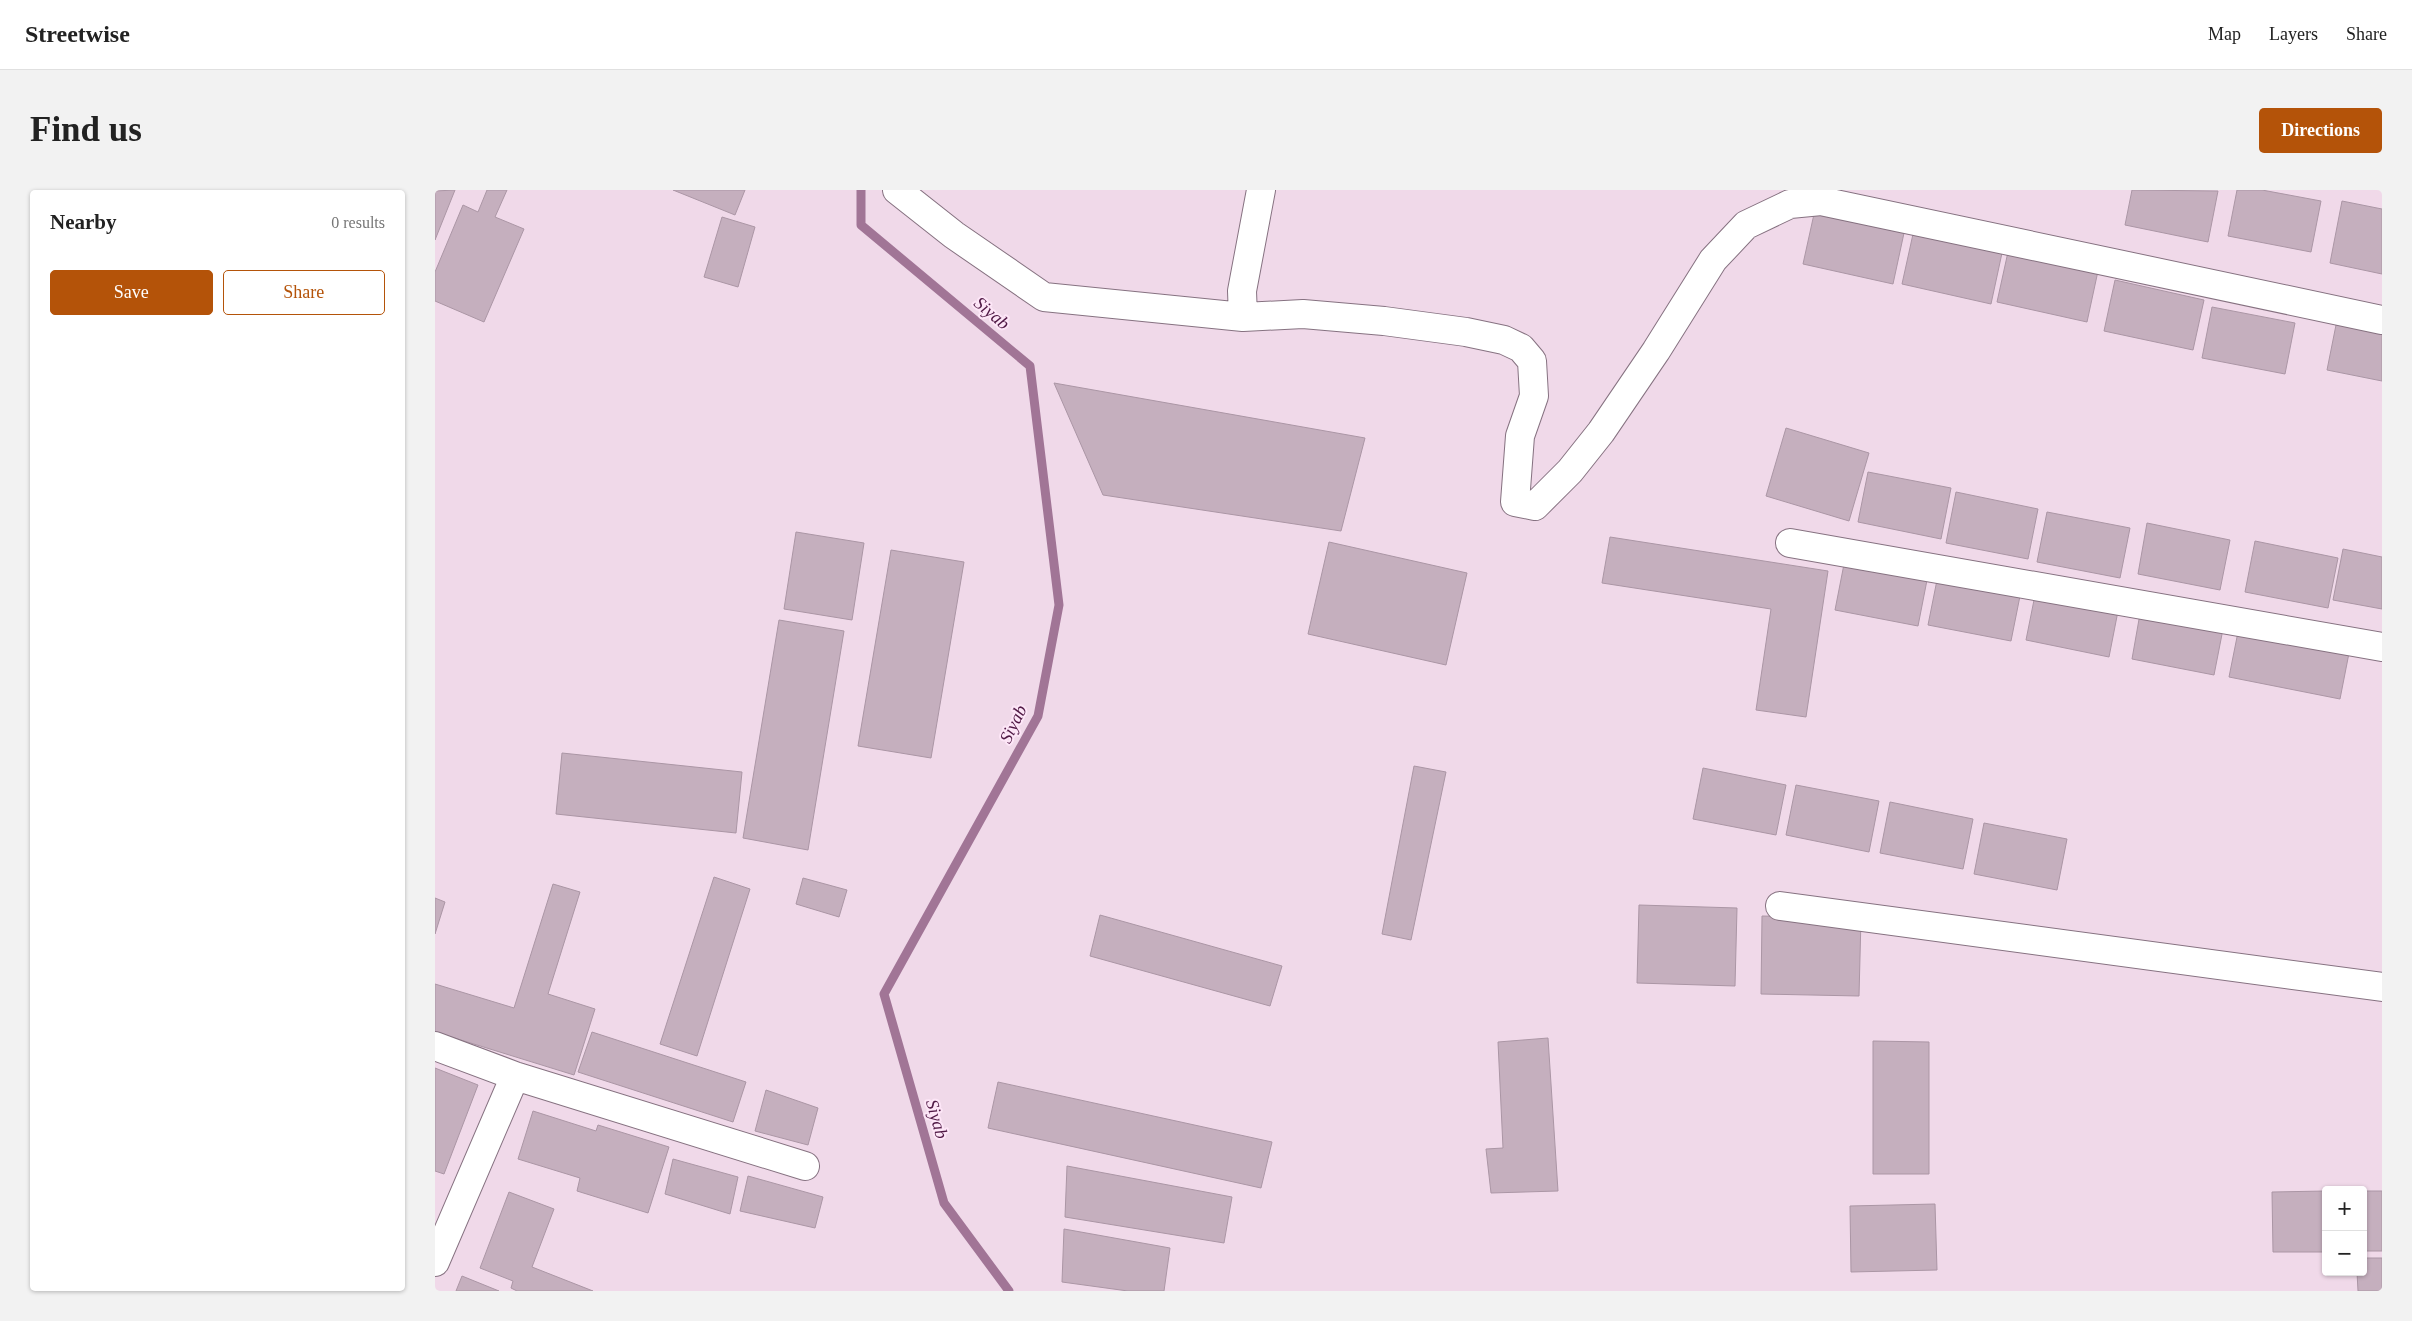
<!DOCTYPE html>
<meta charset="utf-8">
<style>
:root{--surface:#fff;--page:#f2f2f2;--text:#222;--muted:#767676;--line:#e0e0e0;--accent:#b45309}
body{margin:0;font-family:"Times New Roman",serif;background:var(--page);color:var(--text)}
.controls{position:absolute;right:15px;bottom:15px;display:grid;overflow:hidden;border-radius:5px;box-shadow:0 1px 4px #0004}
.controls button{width:45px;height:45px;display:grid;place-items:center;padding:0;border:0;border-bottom:1px solid var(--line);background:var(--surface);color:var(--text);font:25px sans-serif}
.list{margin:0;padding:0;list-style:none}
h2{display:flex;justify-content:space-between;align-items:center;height:65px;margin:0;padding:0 20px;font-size:21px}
h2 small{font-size:16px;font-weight:400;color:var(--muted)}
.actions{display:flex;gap:10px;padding:15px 20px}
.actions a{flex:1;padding:11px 0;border:1px solid var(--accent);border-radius:5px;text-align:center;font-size:18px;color:var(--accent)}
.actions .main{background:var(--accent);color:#fff}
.map{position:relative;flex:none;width:1947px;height:1101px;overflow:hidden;border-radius:5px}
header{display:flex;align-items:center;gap:30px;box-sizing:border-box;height:70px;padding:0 25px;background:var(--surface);border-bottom:1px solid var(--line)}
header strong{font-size:24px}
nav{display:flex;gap:28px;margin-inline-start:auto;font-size:18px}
.intro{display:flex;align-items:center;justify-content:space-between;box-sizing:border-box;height:120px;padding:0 30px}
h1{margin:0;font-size:35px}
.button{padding:12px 22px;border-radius:5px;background:var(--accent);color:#fff;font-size:18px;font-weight:700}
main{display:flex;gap:30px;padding:0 30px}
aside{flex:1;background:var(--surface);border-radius:5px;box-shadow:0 1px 4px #0004}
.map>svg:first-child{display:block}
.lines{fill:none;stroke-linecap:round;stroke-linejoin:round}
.stream{stroke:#a17596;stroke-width:9}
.building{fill:#c5afbe;stroke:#ab96a5}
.minor-casing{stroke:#867281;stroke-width:30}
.minor{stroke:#fff;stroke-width:28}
.labels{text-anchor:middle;stroke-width:4;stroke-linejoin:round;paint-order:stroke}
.water-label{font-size:18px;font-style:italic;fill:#501945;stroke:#fde6f7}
</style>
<header>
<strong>Streetwise</strong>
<nav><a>Map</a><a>Layers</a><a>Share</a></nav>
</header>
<div class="intro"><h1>Find us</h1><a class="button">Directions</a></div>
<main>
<aside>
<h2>Nearby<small>0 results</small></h2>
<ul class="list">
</ul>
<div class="actions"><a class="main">Save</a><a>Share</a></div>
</aside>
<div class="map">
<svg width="1947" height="1101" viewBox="0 0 1947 1101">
<rect width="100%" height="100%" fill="#f0d9e9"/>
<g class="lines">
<path class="stream" d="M 426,0 L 426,35 L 595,176 L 624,415 L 603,526 L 449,804 L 509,1013 L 574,1101"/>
</g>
<path class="building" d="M 20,0 L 0,50 L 0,1 Z
M 52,0 L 72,0 L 60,27 L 89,39 L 49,132 L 0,111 L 0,82 L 28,15 L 43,22 Z
M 238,0 L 310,0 L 300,25 Z
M 1697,0 L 1783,1 L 1773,52 L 1690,35 Z
M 1802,0 L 1827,0 L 1886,11 L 1876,62 L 1793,46 Z
M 1907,11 L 1947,19 L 1947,84 L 1895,73 Z
M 1379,24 L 1469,43 L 1458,94 L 1368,74 Z
M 287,27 L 320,37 L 303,97 L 269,87 Z
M 1478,44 L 1567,63 L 1556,114 L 1467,94 Z
M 1573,62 L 1663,81 L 1652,132 L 1562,112 Z
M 1680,90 L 1769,110 L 1758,160 L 1669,141 Z
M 1777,117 L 1860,133 L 1850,184 L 1767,168 Z
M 1902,130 L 1947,138 L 1947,191 L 1892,180 Z
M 619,193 L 930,248 L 906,341 L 668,305 Z
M 1351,238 L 1434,263 L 1414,331 L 1331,306 Z
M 1433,282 L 1516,298 L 1506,349 L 1423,332 Z
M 1521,302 L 1603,319 L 1593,369 L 1511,353 Z
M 1612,322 L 1695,338 L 1685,388 L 1602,372 Z
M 1712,333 L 1795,350 L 1785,400 L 1703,384 Z
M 361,342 L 429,353 L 417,430 L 349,419 Z
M 1175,347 L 1393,381 L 1371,527 L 1321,520 L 1336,419 L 1167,393 Z
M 1820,351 L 1903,368 L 1893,418 L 1810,402 Z
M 894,352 L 1032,383 L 1011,475 L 873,444 Z
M 1908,359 L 1947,367 L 1947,419 L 1898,410 Z
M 456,360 L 529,372 L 496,568 L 423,556 Z
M 1410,369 L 1493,385 L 1483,436 L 1400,420 Z
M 1503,385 L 1586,401 L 1576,451 L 1493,435 Z
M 1601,400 L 1684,416 L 1674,467 L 1591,450 Z
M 1706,418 L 1789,434 L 1779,485 L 1697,469 Z
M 344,430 L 409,441 L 373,660 L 308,648 Z
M 1804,437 L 1915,458 L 1905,509 L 1794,487 Z
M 127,563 L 307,582 L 301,643 L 121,624 Z
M 979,576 L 1011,582 L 976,750 L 947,744 Z
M 1268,578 L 1351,595 L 1341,645 L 1258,629 Z
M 1361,595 L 1444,611 L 1434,662 L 1351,645 Z
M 1455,612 L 1538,629 L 1528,679 L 1445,663 Z
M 1549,633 L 1632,649 L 1622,700 L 1539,684 Z
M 279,687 L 315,699 L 262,866 L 225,854 Z
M 368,688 L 412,700 L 404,727 L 361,714 Z
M 118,694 L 145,702 L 113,804 L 160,819 L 139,885 L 0,842 L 0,794 L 79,818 Z
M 0,708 L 10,712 L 0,744 Z
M 1204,715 L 1302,718 L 1300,796 L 1202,793 Z
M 665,725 L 847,776 L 835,816 L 655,766 Z
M 1327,726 L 1426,728 L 1424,806 L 1326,804 Z
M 157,842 L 311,892 L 298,932 L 143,882 Z
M 1113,848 L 1123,1001 L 1056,1003 L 1051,959 L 1068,958 L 1063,852 Z
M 1438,851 L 1494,852 L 1494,984 L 1438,984 Z
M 0,878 L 43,895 L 9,984 L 0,981 Z
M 563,892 L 837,952 L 826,998 L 553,938 Z
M 331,900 L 383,918 L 373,955 L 320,941 Z
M 98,921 L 161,941 L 163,935 L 234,957 L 213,1023 L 142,1001 L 145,988 L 83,969 Z
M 238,969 L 303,987 L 295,1024 L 230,1004 Z
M 632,976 L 797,1007 L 789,1053 L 630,1027 Z
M 313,986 L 388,1007 L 380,1038 L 305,1021 Z
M 1891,1001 L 1891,1062 L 1838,1062 L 1837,1002 Z
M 1928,1001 L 1947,1001 L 1947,1061 L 1928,1061 Z
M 74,1002 L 119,1019 L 97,1077 L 158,1101 L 82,1101 L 76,1098 L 78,1091 L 45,1078 Z
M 1500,1014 L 1502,1080 L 1416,1082 L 1415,1016 Z
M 629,1039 L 735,1058 L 729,1101 L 693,1101 L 627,1092 Z
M 1928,1068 L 1947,1068 L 1947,1101 L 1923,1101 L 1922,1082 L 1928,1082 Z
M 27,1086 L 64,1101 L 21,1101 Z"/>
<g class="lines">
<g class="minor-casing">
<path id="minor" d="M 462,0 L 519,45 L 609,107 L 808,127
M 826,0 L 807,101 L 808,127 L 868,124 L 949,131 L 1031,142 L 1069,150 L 1086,158 L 1097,171 L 1099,206 L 1085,246 L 1080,312 L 1100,316 L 1135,281 L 1166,242 L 1221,161 L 1278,70 L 1311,35 L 1355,14 L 1386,11 L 1947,130
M 1355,353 L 1947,457
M 1345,716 L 1947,797
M 0,856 L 80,886 L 370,976
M 0,1072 L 80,886"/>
</g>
<use href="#minor" class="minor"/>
</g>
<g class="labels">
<g class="water-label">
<text transform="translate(557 123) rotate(40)" y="6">Siyab</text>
<text transform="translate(578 534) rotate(-64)" y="6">Siyab</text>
<text transform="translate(502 929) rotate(74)" y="6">Siyab</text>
</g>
</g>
</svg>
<div class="controls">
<button>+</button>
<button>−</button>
</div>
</div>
</main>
